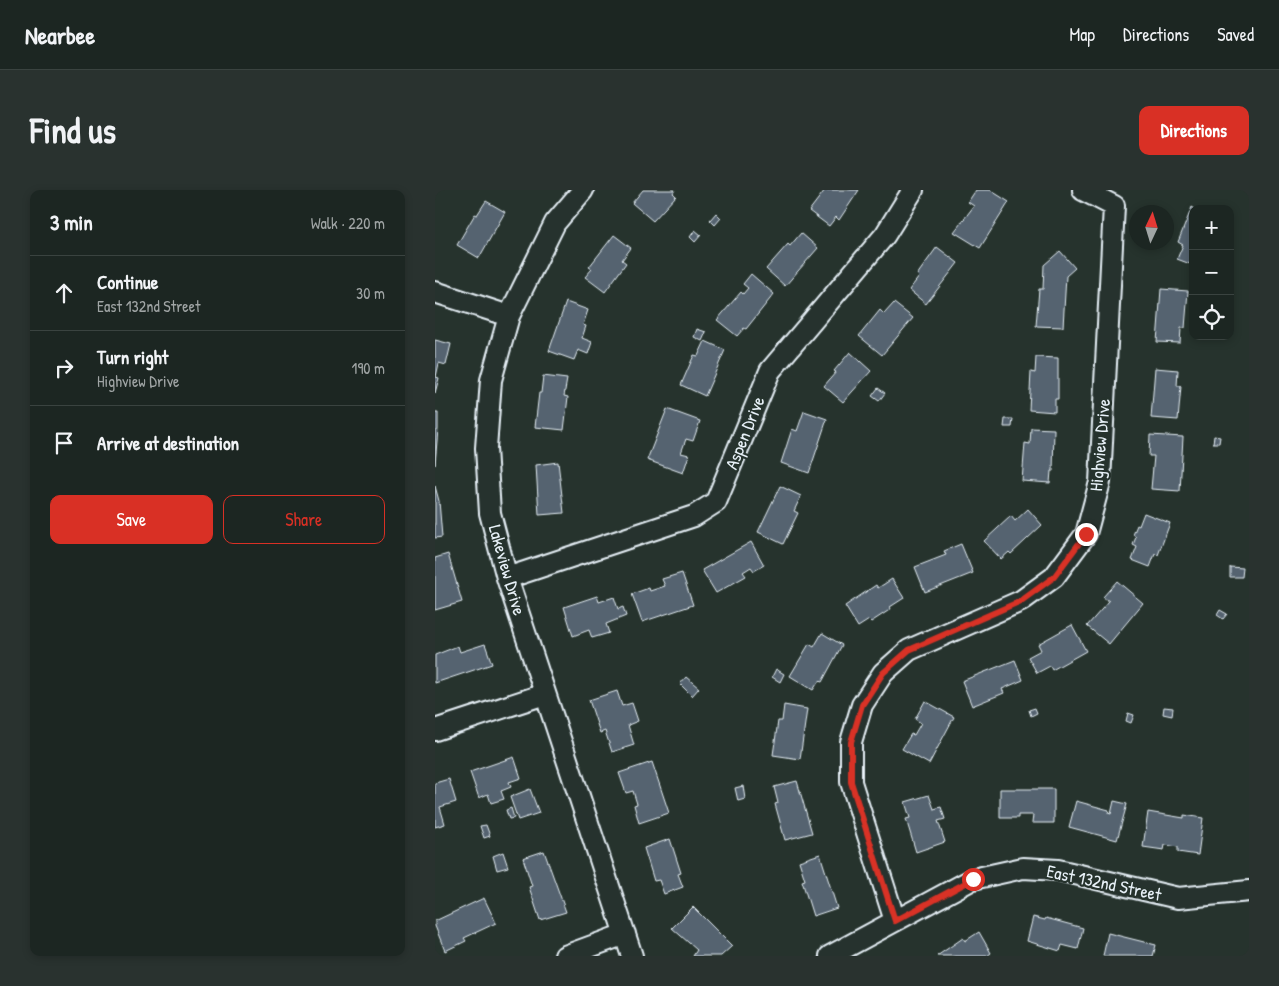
<!DOCTYPE html>
<meta charset="utf-8">
<style>
:root{--surface:#1c2622;--page:#29322f;--text:#f1f3f6;--muted:#a0a5a5;--line:#3a4340;--accent:#d93025}
body{margin:0;font-family:"Patrick Hand",sans-serif;background:var(--page);color:var(--text)}
.controls{position:absolute;right:15px;top:15px;display:grid;overflow:hidden;border-radius:10px;box-shadow:0 2px 8px #0003}
.controls button{width:45px;height:45px;display:grid;place-items:center;padding:0;border:0;border-bottom:1px solid var(--line);background:var(--surface);color:var(--text);font:25px sans-serif}
.compass{position:absolute;left:694px;top:15px;width:45px;height:45px;border-radius:50%;background:var(--surface);box-shadow:0 2px 8px #0003;rotate:4deg}
.stop{position:absolute;width:15px;height:15px;margin:-11px;border:4px solid #d93025;border-radius:50%;background:#fff}
.stop.end{background:#d93025;border-color:#fff;box-shadow:0 1px 5px #0008}
.list{margin:0;padding:0;list-style:none}
h2{display:flex;justify-content:space-between;align-items:center;height:65px;margin:0;padding:0 20px;font-size:21px}
h2 small{font-size:16px;font-weight:400;color:var(--muted)}
.list li{display:grid;grid-template-columns:32px 1fr auto;gap:15px;align-items:center;box-sizing:border-box;height:75px;padding:0 20px;border-top:1px solid var(--line)}
.list b{display:block;font-size:19px;white-space:nowrap}
.list p{margin:0;font-size:16px;white-space:nowrap;color:var(--muted)}
.list em{font-size:16px;font-style:normal;color:var(--muted)}
.actions{display:flex;gap:10px;padding:15px 20px}
.actions a{flex:1;padding:11px 0;border:1px solid var(--accent);border-radius:10px;text-align:center;font-size:18px;color:var(--accent)}
.actions .main{background:var(--accent);color:#fff}
.icon{flex:none;width:28px;height:28px;fill:none;stroke:currentColor;stroke-width:2;stroke-linecap:round;stroke-linejoin:round}
.map{position:relative;flex:none;width:814px;height:766px;overflow:hidden;border-radius:10px}
header{display:flex;align-items:center;gap:30px;box-sizing:border-box;height:70px;padding:0 25px;background:var(--surface);border-bottom:1px solid var(--line)}
header strong{font-size:24px}
nav{display:flex;gap:28px;margin-inline-start:auto;font-size:18px}
.intro{display:flex;align-items:center;justify-content:space-between;box-sizing:border-box;height:120px;padding:0 30px}
h1{margin:0;font-size:35px}
.button{padding:12px 22px;border-radius:10px;background:var(--accent);color:#fff;font-size:18px;font-weight:700}
main{display:flex;gap:30px;padding:0 30px}
aside{flex:1;background:var(--surface);border-radius:10px;box-shadow:0 2px 8px #0003}
.map>svg:first-child{display:block}
.building{fill:#556370;stroke:#e8f1f8}
.lines{fill:none;stroke-linecap:round;stroke-linejoin:round}
.minor-casing{stroke:#e8f1f8;stroke-width:24}
.minor{stroke:#26332d;stroke-width:20}
.route{stroke:#d93025;stroke-width:6}
.labels{text-anchor:middle;stroke-width:4.5;stroke-linejoin:round;paint-order:stroke}
.street-label{font-size:18px;fill:#e8f1f8;stroke:#26332d}
</style>
<header>
<strong>Nearbee</strong>
<nav><a>Map</a><a>Directions</a><a>Saved</a></nav>
</header>
<div class="intro"><h1>Find us</h1><a class="button">Directions</a></div>
<main>
<aside>
<h2>3 min<small>Walk · 220 m</small></h2>
<ul class="list">
<li><svg class="icon" aria-label="ahead" viewBox="0 0 24 24"><path d="M12 20V5M6 11l6-6 6 6"/></svg><div><b>Continue</b><p>East 132nd Street</p></div><em>30 m</em></li>
<li><svg class="icon" aria-label="right" viewBox="0 0 24 24"><path d="M7 20v-9h11M14 6l5 5-5 5"/></svg><div><b>Turn right</b><p>Highview Drive</p></div><em>190 m</em></li>
<li><svg class="icon" aria-label="arrive" viewBox="0 0 24 24"><path d="M6 21V4h12l-3 4 3 4H6"/></svg><div><b>Arrive at destination</b></div></li>
</ul>
<div class="actions"><a class="main">Save</a><a>Share</a></div>
</aside>
<div class="map">
<svg width="814" height="766" viewBox="0 0 814 766">
<rect width="100%" height="100%" fill="#26332d"/>
<filter id="ink" filterUnits="userSpaceOnUse"><feTurbulence type="fractalNoise" baseFrequency=".02" numOctaves="2"/><feDisplacementMap in="SourceGraphic" scale="10" xChannelSelector="R" yChannelSelector="G"/><feConvolveMatrix kernelMatrix="1 2 1 2 8 2 1 2 1" color-interpolation-filters="sRGB"/></filter>
<g filter="url(#ink)">
<path class="building" d="M 208,0 L 240,0 L 238,3 L 241,6 L 218,31 L 197,13 Z
M 390,0 L 424,0 L 404,30 L 401,27 L 394,36 L 374,21 Z
M 541,0 L 555,0 L 574,12 L 545,58 L 519,42 L 539,16 L 533,12 Z
M 51,11 L 70,22 L 44,68 L 22,55 L 40,24 L 42,25 Z
M 757,17 L 760,19 L 758,19 L 758,75 L 742,69 L 748,55 L 743,52 Z
M 281,23 L 286,28 L 280,35 L 275,30 Z
M 260,40 L 266,45 L 260,52 L 255,47 Z
M 366,43 L 383,58 L 350,96 L 331,79 L 353,54 L 355,56 Z
M 179,45 L 196,58 L 187,70 L 191,73 L 170,102 L 150,87 L 157,79 L 154,77 Z
M 502,57 L 523,73 L 491,114 L 474,100 L 484,87 L 482,85 Z
M 625,61 L 640,78 L 631,86 L 628,137 L 601,136 L 604,99 L 608,99 L 609,75 Z
M 316,84 L 339,104 L 311,139 L 309,138 L 302,146 L 282,130 L 306,102 L 308,104 L 313,98 L 308,94 Z
M 726,99 L 753,101 L 750,138 L 746,138 L 745,153 L 722,152 Z
M 131,112 L 153,120 L 148,135 L 151,136 L 147,148 L 157,152 L 153,164 L 143,160 L 139,170 L 114,161 Z
M 459,113 L 478,128 L 447,165 L 424,146 L 445,120 L 449,124 Z
M 262,139 L 271,142 L 267,151 L 259,147 Z
M 0,150 L 16,154 L 11,175 L 4,173 L 1,187 L 4,188 L 0,203 Z
M 270,151 L 290,160 L 270,206 L 246,195 L 259,165 L 263,166 Z
M 415,162 L 436,181 L 408,212 L 389,196 L 401,182 L 399,181 Z
M 601,167 L 623,168 L 623,209 L 620,209 L 620,222 L 594,220 L 596,182 L 600,183 Z
M 720,178 L 743,180 L 742,196 L 746,196 L 743,230 L 716,228 Z
M 108,186 L 132,189 L 129,206 L 133,207 L 129,240 L 100,237 L 104,203 L 106,203 Z
M 443,198 L 450,203 L 444,211 L 437,206 Z
M 232,219 L 265,231 L 258,251 L 251,249 L 246,263 L 254,265 L 248,283 L 212,270 Z
M 369,221 L 392,229 L 374,283 L 346,273 L 357,239 L 362,241 Z
M 0,223 L 3,223 L 3,239 L 0,275 Z
M 570,229 L 578,229 L 577,237 L 569,237 Z
M 596,238 L 619,239 L 618,281 L 616,281 L 615,293 L 587,291 L 590,253 L 595,254 Z
M 715,245 L 748,247 L 745,301 L 716,299 L 719,266 L 714,266 Z
M 779,246 L 785,247 L 784,253 L 778,253 Z
M 123,272 L 129,323 L 104,325 L 101,275 Z
M 0,296 L 4,311 L 7,347 L 0,348 Z
M 345,296 L 366,306 L 359,321 L 363,323 L 348,354 L 323,342 Z
M 593,319 L 607,335 L 576,364 L 574,362 L 566,369 L 549,351 L 576,326 L 580,331 Z
M 709,323 L 735,333 L 723,365 L 720,364 L 715,377 L 697,370 L 702,357 L 698,355 L 701,347 L 698,345 L 702,335 L 704,336 Z
M 316,352 L 329,375 L 319,381 L 316,377 L 308,382 L 311,386 L 281,403 L 267,380 Z
M 526,354 L 538,383 L 490,402 L 480,377 L 511,365 L 509,361 Z
M 13,364 L 27,412 L 0,420 L 0,368 Z
M 795,377 L 808,378 L 807,387 L 795,387 Z
M 247,383 L 258,415 L 207,432 L 197,404 L 214,398 L 215,401 L 230,396 L 227,389 Z
M 457,389 L 469,408 L 455,417 L 456,419 L 436,432 L 434,430 L 423,437 L 410,416 L 441,395 L 443,398 Z
M 682,391 L 708,413 L 674,454 L 652,436 L 674,411 L 668,407 Z
M 162,406 L 164,412 L 179,407 L 183,419 L 188,417 L 191,426 L 171,434 L 174,443 L 157,448 L 154,440 L 138,446 L 129,417 Z
M 785,420 L 792,424 L 788,429 L 782,425 Z
M 637,435 L 651,461 L 617,480 L 615,476 L 602,483 L 593,467 L 606,460 L 603,454 Z
M 387,443 L 407,455 L 387,492 L 384,491 L 378,500 L 355,486 L 374,454 L 379,457 Z
M 50,454 L 57,474 L 0,493 L 0,465 L 23,456 L 25,462 Z
M 580,470 L 588,490 L 567,499 L 569,503 L 537,516 L 527,491 Z
M 341,479 L 349,484 L 345,492 L 337,487 Z
M 251,487 L 264,498 L 257,506 L 245,494 Z
M 182,501 L 187,516 L 197,513 L 203,531 L 193,535 L 199,555 L 177,562 L 170,541 L 165,543 L 154,510 Z
M 490,511 L 519,527 L 494,574 L 467,559 L 476,544 L 479,545 L 486,533 L 480,529 Z
M 349,515 L 372,519 L 365,569 L 338,565 L 343,531 L 347,531 Z
M 729,517 L 738,518 L 737,526 L 728,524 Z
M 600,518 L 602,523 L 596,526 L 594,520 Z
M 693,523 L 699,525 L 696,533 L 691,531 Z
M 79,567 L 86,588 L 74,592 L 76,597 L 66,601 L 69,609 L 56,613 L 53,604 L 44,608 L 35,582 Z
M 217,572 L 234,623 L 204,633 L 199,615 L 202,614 L 198,601 L 191,603 L 184,583 Z
M 14,589 L 21,612 L 5,617 L 10,634 L 0,637 L 0,593 Z
M 362,591 L 377,643 L 350,650 L 340,614 L 343,613 L 339,597 Z
M 308,596 L 310,609 L 303,611 L 300,598 Z
M 95,599 L 104,623 L 83,630 L 75,607 Z
M 565,599 L 619,599 L 619,633 L 597,633 L 598,625 L 583,625 L 583,628 L 565,628 Z
M 494,605 L 499,619 L 506,617 L 510,629 L 503,631 L 510,652 L 481,662 L 471,629 L 475,628 L 470,612 Z
M 641,611 L 674,620 L 673,623 L 676,624 L 679,611 L 692,614 L 682,650 L 634,637 Z
M 76,618 L 79,628 L 74,629 L 71,620 Z
M 713,622 L 749,628 L 749,625 L 768,628 L 763,665 L 743,662 L 743,657 L 730,655 L 729,660 L 708,657 Z
M 51,635 L 55,646 L 49,648 L 45,636 Z
M 235,649 L 246,683 L 243,684 L 248,697 L 229,704 L 224,690 L 219,691 L 209,658 Z
M 109,661 L 131,722 L 105,730 L 94,697 L 97,696 L 88,668 Z
M 68,662 L 73,677 L 62,680 L 58,666 Z
M 385,664 L 402,718 L 378,726 L 367,691 L 370,690 L 364,671 Z
M 49,708 L 61,733 L 29,748 L 31,751 L 10,761 L 0,736 L 0,731 Z
M 258,717 L 297,756 L 286,766 L 258,766 L 262,760 L 237,738 Z
M 598,727 L 610,730 L 611,728 L 648,738 L 643,759 L 627,755 L 625,761 L 592,751 Z
M 544,742 L 556,763 L 552,766 L 502,766 L 528,748 L 530,751 Z
M 673,743 L 721,755 L 718,766 L 668,766 Z"/>
<g class="lines">
<g class="minor-casing">
<path id="minor" d="M 148,0 L 120,33 L 74,126 L 56,190 L 51,258 L 55,323 L 72,388 L 197,766
M 0,102 L 74,126
M 72,388 L 259,326 L 281,312 L 335,181 L 450,45 L 478,0
M 0,540 L 110,504
M 460,731 L 416,592 L 416,552 L 427,515 L 448,483 L 474,460 L 586,411 L 619,387 L 651,344 L 665,292 L 679,16 L 648,0
M 130,766 L 190,744
M 395,766 L 538,689 L 588,678 L 623,680 L 743,708 L 814,701"/>
</g>
<use href="#minor" class="minor"/>
</g>
</g>
<g class="lines" filter="url(#ink)">
<path class="route" d="M 538,689 L 460,731 L 416,592 L 416,552 L 427,515 L 448,483 L 474,460 L 586,411 L 619,387 L 651,344"/>
</g>
<g class="labels">
<g class="street-label">
<text transform="translate(310 243) rotate(-68)" y="6">Aspen Drive</text>
<text transform="translate(665 255) rotate(-85)" y="6">Highview Drive</text>
<text transform="translate(72 380) rotate(74)" y="6">Lakeview Drive</text>
<text transform="translate(669 693) rotate(12)" y="6">East 132nd Street</text>
</g>
</g>
</svg>
<div class="controls">
<button>+</button>
<button>−</button>
<button><svg class="icon" aria-label="locate" viewBox="0 0 24 24"><circle cx="12" cy="12" r="6"/><path d="M12 2v4M12 18v4M2 12h4M18 12h4"/></svg></button>
</div>
<svg class="compass" viewBox="-18 -18 36 36"><path d="M0-13l5 13h-10z" fill="#e53935"/><path d="M0 13l5-13h-10z" fill="#a0a5a5"/></svg>
<div class="stop" style="left:538px;top:689px"></div>
<div class="stop end" style="left:651px;top:344px"></div>
</div>
</main>
